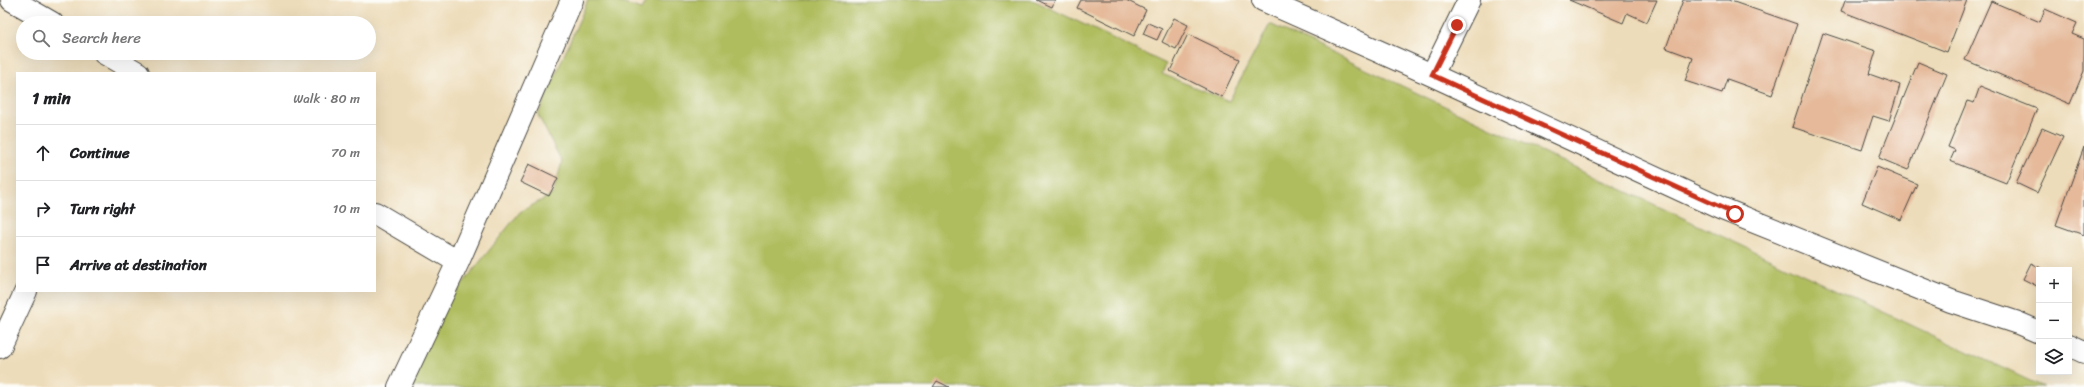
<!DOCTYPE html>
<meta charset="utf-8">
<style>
:root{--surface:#fff;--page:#f6f6f6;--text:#202124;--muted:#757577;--line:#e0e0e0}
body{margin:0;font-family:Sriracha,sans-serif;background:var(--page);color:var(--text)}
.controls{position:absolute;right:12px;bottom:12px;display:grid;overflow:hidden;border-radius:0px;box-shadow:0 4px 16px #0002}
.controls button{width:36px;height:36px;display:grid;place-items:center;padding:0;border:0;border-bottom:1px solid var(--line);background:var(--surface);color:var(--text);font:20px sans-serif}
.stop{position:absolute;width:12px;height:12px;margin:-9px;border:3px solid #c8321e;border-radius:50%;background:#fff}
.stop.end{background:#c8321e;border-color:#fff;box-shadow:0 1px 4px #0008}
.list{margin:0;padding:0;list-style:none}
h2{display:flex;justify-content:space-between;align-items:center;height:52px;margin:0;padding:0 16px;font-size:17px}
h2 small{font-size:13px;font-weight:400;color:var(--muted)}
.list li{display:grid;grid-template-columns:26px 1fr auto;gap:12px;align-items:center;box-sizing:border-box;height:56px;padding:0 16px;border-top:1px solid var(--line)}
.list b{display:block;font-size:15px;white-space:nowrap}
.list em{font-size:13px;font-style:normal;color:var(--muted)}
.icon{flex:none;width:22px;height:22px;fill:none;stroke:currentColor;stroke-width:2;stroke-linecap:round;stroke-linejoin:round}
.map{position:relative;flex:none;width:2084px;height:387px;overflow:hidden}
.search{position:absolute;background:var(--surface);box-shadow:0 4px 16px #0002;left:16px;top:16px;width:360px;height:44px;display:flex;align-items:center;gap:10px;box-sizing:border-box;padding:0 14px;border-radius:22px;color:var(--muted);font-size:15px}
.panel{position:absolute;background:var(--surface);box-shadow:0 4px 16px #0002;left:16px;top:72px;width:360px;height:220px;border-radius:0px}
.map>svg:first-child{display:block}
.green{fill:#b0bd5f;stroke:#6e7445}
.building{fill:#e5b99a}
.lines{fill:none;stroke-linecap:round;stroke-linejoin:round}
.minor-casing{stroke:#484640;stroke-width:24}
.minor{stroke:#fff;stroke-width:22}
.route{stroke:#c8321e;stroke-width:5}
</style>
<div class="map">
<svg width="2084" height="387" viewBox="0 0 2084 387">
<rect width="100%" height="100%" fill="#fdfcf7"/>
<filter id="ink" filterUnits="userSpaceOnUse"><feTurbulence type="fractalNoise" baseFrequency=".025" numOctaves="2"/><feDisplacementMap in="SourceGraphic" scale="8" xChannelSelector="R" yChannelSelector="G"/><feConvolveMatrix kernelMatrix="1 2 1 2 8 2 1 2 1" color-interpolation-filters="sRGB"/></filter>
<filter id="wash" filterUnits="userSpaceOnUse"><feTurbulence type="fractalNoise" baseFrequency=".012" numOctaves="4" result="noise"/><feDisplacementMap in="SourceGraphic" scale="16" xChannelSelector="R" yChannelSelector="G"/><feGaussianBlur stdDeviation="0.9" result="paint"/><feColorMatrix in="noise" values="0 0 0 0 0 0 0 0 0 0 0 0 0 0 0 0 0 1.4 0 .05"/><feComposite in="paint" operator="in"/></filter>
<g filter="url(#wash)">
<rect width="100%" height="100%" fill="#eddcb9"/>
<path class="green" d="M 588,0 L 611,0 L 642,9 L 647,0 L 1033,0 L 1166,64 L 1162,74 L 1229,101 L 1270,24 L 2043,387 L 405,387 L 443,308 L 520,212 L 553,194 L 562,162 L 538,115 Z"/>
<g id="blocks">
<path class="building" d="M 1037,0 L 1055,0 L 1052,7 Z
M 1081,0 L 1126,0 L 1146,10 L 1134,36 L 1077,8 Z
M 1569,0 L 1657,0 L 1647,22 L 1627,13 L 1623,23 Z
M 1683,0 L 1728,0 L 1797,24 L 1772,95 L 1727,79 L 1722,93 L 1685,81 L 1693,58 L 1666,48 Z
M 1845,0 L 1967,0 L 1947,52 L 1841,11 Z
M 1991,1 L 2040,22 L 2045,9 L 2077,23 L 2072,34 L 2084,39 L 2084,71 L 2070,104 L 1965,60 Z
M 1174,18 L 1188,25 L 1176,49 L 1162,42 Z
M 1148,23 L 1162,29 L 1157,40 L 1143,34 Z
M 1823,33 L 1876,51 L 1869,74 L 1900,85 L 1889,121 L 1873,116 L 1862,150 L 1792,127 Z
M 1188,34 L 1240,59 L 1222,97 L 1170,71 Z
M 1918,62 L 1947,74 L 1908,170 L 1879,158 Z
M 1980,86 L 2037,109 L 2006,183 L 1950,161 L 1955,150 L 1948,147 L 1967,101 L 1974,103 Z
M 2042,128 L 2063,137 L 2037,193 L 2016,183 Z
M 2084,147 L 2084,235 L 2056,225 Z
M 529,164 L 558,178 L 549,196 L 520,182 Z
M 1877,167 L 1917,184 L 1901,220 L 1862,203 Z
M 2031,263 L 2045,270 L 2039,270 L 2039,287 L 2023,279 Z
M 937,381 L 949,387 L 933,387 Z"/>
</g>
</g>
<g filter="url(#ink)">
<use href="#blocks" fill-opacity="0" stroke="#484640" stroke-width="1"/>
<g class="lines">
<g class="minor-casing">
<path id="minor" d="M 12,0 L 52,23
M 1263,0 L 1432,75 L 1720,208 L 1951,301 L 2018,323 L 2039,332
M 104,53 L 138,73
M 1432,75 L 1469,0
M 375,213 L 458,262
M 2069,345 L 2084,352
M 0,347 L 26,291
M 399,387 L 458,262 L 572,0"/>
</g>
<use href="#minor" class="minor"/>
</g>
</g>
<g class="lines" filter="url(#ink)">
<path class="route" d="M 1457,25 L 1432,75 L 1735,214"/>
</g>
</svg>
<div class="controls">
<button>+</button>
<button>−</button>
<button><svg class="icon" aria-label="layers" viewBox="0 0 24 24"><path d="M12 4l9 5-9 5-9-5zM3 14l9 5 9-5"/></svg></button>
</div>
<div class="stop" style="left:1735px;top:214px"></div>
<div class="stop end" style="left:1457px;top:25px"></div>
<div class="search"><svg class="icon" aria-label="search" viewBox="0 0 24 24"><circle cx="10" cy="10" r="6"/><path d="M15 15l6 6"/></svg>Search here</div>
<section class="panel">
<h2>1 min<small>Walk · 80 m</small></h2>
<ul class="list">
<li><svg class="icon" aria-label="ahead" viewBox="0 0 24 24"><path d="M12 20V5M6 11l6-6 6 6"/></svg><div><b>Continue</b></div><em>70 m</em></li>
<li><svg class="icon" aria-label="right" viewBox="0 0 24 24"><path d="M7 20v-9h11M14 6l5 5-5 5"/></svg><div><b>Turn right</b></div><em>10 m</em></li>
<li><svg class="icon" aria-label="arrive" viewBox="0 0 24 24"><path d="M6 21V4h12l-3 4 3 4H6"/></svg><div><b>Arrive at destination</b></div></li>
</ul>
</section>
</div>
